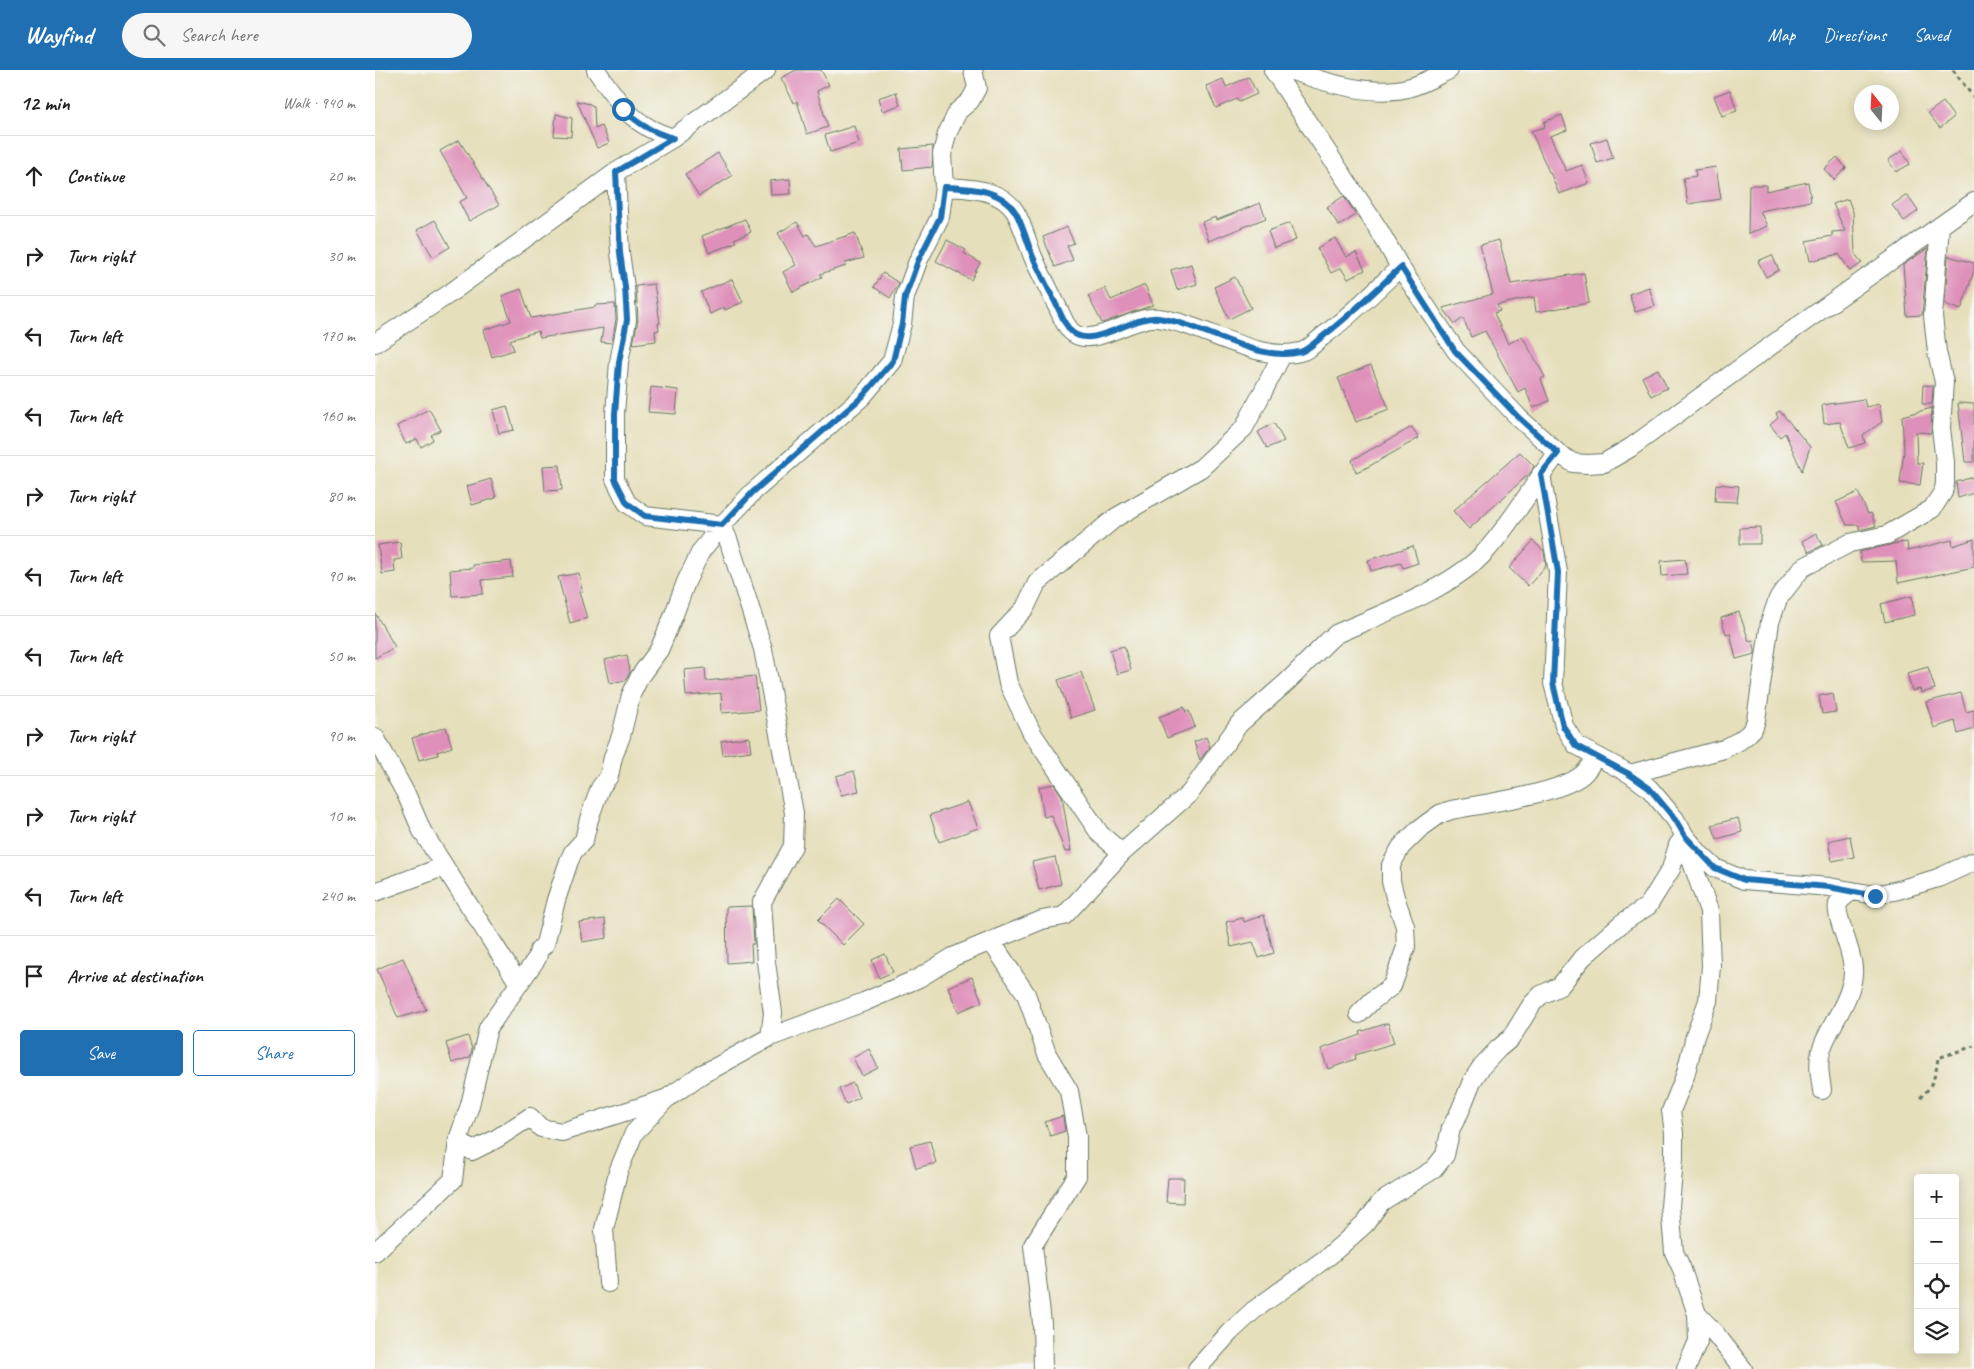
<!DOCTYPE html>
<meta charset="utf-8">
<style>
:root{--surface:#fff;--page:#f6f6f6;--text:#222;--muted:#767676;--line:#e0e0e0;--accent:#1f6fb2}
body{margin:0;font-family:Caveat,sans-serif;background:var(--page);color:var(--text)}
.controls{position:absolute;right:15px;bottom:15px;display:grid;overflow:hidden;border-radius:5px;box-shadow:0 2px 12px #0003}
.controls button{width:45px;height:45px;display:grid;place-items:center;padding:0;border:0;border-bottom:1px solid var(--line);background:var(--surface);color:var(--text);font:25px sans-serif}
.compass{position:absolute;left:1479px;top:15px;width:45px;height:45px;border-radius:50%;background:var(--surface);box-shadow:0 2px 12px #0003;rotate:342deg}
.stop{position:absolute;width:15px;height:15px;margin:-11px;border:4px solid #1f6fb2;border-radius:50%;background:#fff}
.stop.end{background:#1f6fb2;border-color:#fff;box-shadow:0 1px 5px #0008}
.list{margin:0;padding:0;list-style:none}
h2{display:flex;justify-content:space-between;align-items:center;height:65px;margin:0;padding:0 20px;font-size:21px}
h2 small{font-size:16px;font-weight:400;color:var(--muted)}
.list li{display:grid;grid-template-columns:32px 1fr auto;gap:15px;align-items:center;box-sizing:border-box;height:80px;padding:0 20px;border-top:1px solid var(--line)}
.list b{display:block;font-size:19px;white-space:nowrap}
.list em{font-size:16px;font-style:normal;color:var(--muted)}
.actions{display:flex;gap:10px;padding:15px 20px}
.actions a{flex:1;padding:11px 0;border:1px solid var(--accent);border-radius:5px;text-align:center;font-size:18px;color:var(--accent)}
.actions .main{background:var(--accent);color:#fff}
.icon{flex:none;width:28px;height:28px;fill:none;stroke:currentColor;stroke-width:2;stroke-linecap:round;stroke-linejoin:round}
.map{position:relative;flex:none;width:1599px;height:1299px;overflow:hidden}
header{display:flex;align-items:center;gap:30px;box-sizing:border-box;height:70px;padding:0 25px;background:var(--accent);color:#fff}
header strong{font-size:24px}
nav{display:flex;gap:28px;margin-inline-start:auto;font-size:18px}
.search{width:350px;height:45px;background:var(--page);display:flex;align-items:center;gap:12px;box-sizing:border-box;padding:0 18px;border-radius:28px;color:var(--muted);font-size:19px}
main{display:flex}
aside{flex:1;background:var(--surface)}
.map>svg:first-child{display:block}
.building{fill:#df90ba}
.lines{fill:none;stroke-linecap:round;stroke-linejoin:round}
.street-casing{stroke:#657663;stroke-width:20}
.path{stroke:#657663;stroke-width:3;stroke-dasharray:4 4;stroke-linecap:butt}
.street{stroke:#fff;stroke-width:18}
.route{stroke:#1f6fb2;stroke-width:6}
</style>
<header>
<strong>Wayfind</strong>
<div class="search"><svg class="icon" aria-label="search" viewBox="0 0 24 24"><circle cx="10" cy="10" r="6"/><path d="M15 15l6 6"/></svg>Search here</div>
<nav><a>Map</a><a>Directions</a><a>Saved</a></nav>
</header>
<main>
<aside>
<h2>12 min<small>Walk · 940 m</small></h2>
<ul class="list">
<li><svg class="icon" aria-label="ahead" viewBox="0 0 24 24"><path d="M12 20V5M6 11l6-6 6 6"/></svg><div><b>Continue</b></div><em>20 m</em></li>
<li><svg class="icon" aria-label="right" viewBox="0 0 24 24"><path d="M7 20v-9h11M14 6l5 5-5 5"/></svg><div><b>Turn right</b></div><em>30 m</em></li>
<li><svg class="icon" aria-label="left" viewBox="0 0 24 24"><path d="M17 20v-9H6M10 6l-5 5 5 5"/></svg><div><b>Turn left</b></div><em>170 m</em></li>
<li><svg class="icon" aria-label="left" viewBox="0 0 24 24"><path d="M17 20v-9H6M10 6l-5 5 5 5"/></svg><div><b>Turn left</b></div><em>160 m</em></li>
<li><svg class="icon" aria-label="right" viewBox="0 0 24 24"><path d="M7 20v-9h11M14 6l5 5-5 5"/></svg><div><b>Turn right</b></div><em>80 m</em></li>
<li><svg class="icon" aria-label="left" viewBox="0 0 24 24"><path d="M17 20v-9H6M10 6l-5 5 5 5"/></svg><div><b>Turn left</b></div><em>90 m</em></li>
<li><svg class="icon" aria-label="left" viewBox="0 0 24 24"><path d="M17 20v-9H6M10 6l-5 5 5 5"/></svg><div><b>Turn left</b></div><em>50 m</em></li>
<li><svg class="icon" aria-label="right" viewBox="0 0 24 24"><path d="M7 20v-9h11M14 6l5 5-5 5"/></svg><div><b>Turn right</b></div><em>90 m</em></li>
<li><svg class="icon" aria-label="right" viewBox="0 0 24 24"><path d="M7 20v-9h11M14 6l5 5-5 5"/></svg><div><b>Turn right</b></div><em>10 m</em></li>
<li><svg class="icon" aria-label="left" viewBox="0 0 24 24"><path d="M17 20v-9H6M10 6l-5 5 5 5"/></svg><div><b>Turn left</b></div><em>240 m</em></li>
<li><svg class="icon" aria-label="arrive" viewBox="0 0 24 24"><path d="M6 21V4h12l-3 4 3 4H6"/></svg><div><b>Arrive at destination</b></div></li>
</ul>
<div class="actions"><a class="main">Save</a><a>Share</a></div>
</aside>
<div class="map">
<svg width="1599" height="1299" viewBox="0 0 1599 1299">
<rect width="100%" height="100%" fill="#f6f6f2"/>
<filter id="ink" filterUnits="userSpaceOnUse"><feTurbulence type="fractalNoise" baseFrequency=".02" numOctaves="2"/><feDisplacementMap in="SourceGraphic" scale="10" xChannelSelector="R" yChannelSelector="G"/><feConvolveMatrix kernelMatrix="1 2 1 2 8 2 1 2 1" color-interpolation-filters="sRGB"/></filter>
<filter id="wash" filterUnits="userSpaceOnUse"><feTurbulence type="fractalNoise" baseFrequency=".0096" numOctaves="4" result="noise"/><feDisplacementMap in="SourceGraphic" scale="20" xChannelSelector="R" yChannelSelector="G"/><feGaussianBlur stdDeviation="1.12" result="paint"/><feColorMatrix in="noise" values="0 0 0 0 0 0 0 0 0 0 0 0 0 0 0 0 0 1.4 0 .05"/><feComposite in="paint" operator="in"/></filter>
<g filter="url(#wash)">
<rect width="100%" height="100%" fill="#e6dfbb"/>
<g id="blocks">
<path class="building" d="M 421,0 L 446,0 L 454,15 L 442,21 L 453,57 L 432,64 L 422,31 L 419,33 L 406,8 Z
M 874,7 L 882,24 L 864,32 L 862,29 L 841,38 L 831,16 L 848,9 L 851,17 Z
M 1355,20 L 1362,41 L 1347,46 L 1339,26 Z
M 521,22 L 525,35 L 507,41 L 503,28 Z
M 202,31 L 215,34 L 219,37 L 220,59 L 227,56 L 234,73 L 222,78 Z
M 1568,32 L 1579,47 L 1565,58 L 1553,43 Z
M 181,44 L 197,48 L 196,67 L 179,66 Z
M 1187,45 L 1192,60 L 1175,66 L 1191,101 L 1207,95 L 1214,113 L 1184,124 L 1175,102 L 1174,102 L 1156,61 L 1170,57 L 1169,52 Z
M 479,56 L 484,73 L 455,82 L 450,65 Z
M 1232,68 L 1238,88 L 1222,93 L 1216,73 Z
M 84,70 L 124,135 L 94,151 L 84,132 L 92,128 L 65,81 Z
M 558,76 L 557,97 L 528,100 L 526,79 Z
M 1527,81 L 1535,94 L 1521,102 L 1513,90 Z
M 343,83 L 357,106 L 324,126 L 310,104 Z
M 1462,87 L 1471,98 L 1459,110 L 1449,99 Z
M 1341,97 L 1346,129 L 1313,134 L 1308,108 L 1321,106 L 1320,100 Z
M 415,109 L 416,124 L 396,125 L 395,111 Z
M 1433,112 L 1436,131 L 1385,141 L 1392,156 L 1373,164 L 1374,115 L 1391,115 L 1391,121 Z
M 1532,125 L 1543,141 L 1529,151 L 1517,135 Z
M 969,126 L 981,145 L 964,156 L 952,137 Z
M 1473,129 L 1478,142 L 1480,184 L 1487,193 L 1475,201 L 1464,184 L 1435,191 L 1431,171 L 1457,166 L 1457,162 L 1470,161 L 1458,134 Z
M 885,133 L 891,148 L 834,171 L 827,152 L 841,147 L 842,150 Z
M 370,149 L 376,162 L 359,169 L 361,172 L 334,183 L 327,166 Z
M 60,150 L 75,177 L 58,187 L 42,160 Z
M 422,152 L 430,166 L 433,164 L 441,176 L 480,163 L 489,188 L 470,193 L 471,196 L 445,204 L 447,207 L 418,222 L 408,202 L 421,195 L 403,163 Z
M 915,153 L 921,170 L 899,178 L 893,161 Z
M 692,157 L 699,173 L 692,176 L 698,190 L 680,197 L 668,167 Z
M 960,168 L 971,187 L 981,182 L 990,200 L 973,209 L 966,198 L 956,203 L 942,178 Z
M 572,170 L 591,180 L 589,183 L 605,193 L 596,210 L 561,191 Z
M 1124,170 L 1136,214 L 1209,203 L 1214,233 L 1161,242 L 1159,227 L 1122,235 L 1125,241 L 1119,243 L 1133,274 L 1147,266 L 1170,307 L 1166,309 L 1174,331 L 1158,338 L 1150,318 L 1143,322 L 1110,261 L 1096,267 L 1088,248 L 1080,254 L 1068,238 L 1118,224 L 1105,175 Z
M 1553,178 L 1547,245 L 1532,246 L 1528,195 Z
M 1397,185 L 1404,200 L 1391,207 L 1383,191 Z
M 1573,186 L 1599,193 L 1599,201 L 1586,240 L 1570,234 Z
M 816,194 L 822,214 L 802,220 L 796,200 Z
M 508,203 L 524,213 L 515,228 L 499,217 Z
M 860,207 L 876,238 L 854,249 L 839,217 Z
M 357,209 L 368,232 L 350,240 L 349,237 L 335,244 L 326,222 Z
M 279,214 L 285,253 L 283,253 L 284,260 L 280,261 L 281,271 L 258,274 L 263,250 L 261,216 Z
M 770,215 L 778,235 L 727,253 L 713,226 L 730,218 L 736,230 Z
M 1274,217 L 1280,236 L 1260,242 L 1254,224 Z
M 146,219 L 156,248 L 220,237 L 220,235 L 240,234 L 241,249 L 237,273 L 226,272 L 228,258 L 165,268 L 163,261 L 135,270 L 139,280 L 117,287 L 109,260 L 136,251 L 127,226 Z
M 996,295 L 1014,339 L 981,352 L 963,308 Z
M 1283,299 L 1292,318 L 1276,326 L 1267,307 Z
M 1548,315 L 1558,316 L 1557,334 L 1547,334 Z
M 276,317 L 303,320 L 301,344 L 273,342 Z
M 1489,329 L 1491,337 L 1504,334 L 1507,352 L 1488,365 L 1490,373 L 1474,378 L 1465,352 L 1449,354 L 1447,335 Z
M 1583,333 L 1599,334 L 1599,392 L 1590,392 Z
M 132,336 L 139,360 L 124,363 L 118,340 Z
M 1557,338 L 1556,363 L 1541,362 L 1542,393 L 1548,393 L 1545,415 L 1525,413 L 1529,381 L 1527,346 Z
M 54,339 L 66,360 L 56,365 L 58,370 L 46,377 L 42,369 L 31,374 L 22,356 Z
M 1405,341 L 1435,377 L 1427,401 L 1410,363 L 1405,367 L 1395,355 L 1403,348 L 1401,343 Z
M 899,353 L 909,371 L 892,378 L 883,362 Z
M 1037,357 L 1044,368 L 991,398 L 981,402 L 977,390 Z
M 1145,382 L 1159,396 L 1156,402 L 1094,459 L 1078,441 Z
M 185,395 L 187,420 L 170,421 L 168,396 Z
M 1599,407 L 1599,423 L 1583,428 L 1581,412 Z
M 116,409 L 121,428 L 97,435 L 92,416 Z
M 1341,414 L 1364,416 L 1362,432 L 1340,431 Z
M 1483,422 L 1493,444 L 1496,443 L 1501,456 L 1484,460 L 1484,455 L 1472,455 L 1461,432 Z
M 1385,457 L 1385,474 L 1365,474 L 1365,458 Z
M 1441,463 L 1448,475 L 1434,482 L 1427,471 Z
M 1599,469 L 1599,497 L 1523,513 L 1521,491 L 1486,492 L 1485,482 L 1518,474 L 1532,472 L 1533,481 L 1577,470 L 1578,476 Z
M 1158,471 L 1169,481 L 1171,496 L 1153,516 L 1134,498 Z
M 25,472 L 27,489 L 19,490 L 20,502 L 7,504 L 3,475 Z
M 1038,476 L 1043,493 L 1028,498 L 1026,493 L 996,501 L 993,490 Z
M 1310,489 L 1312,504 L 1287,506 L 1286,491 Z
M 136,491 L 138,507 L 107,510 L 108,524 L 77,526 L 75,500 L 98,498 L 98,495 Z
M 204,503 L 207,521 L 204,522 L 212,548 L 195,553 L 183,507 Z
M 1537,526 L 1539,545 L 1510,552 L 1506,534 Z
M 1364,542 L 1374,571 L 1378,570 L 1380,580 L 1380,584 L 1361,589 L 1355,563 L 1351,564 L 1346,548 Z
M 0,543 L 20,577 L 0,588 Z
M 749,576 L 756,600 L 742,604 L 735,580 Z
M 252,585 L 255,602 L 251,610 L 235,613 L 230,590 Z
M 1553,597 L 1560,619 L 1546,623 L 1545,619 L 1537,621 L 1532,603 Z
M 330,598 L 331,611 L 380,606 L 384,640 L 347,643 L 346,623 L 311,626 L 309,600 Z
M 706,602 L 720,640 L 696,648 L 683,610 Z
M 1458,623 L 1461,642 L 1447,644 L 1444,626 Z
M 1586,623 L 1591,642 L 1599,640 L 1599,659 L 1583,664 L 1580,651 L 1559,658 L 1551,632 Z
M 809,637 L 811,642 L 814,641 L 820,657 L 792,668 L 784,647 Z
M 71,657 L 77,677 L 62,682 L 63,685 L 44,690 L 37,668 Z
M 374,667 L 376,681 L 348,685 L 346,671 Z
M 831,667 L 835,677 L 825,690 L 819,672 Z
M 479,701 L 484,721 L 466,725 L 461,706 Z
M 679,714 L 687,726 L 696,781 L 690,782 L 676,745 L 669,747 L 664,717 Z
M 593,732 L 603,758 L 564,772 L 555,745 Z
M 1363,748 L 1367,762 L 1342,769 L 1337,755 Z
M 1475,766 L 1479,787 L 1457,791 L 1453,771 Z
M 680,787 L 686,814 L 664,820 L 657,792 Z
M 464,829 L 489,854 L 468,875 L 443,850 Z
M 377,836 L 379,874 L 376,874 L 377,891 L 352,893 L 351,837 Z
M 889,845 L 899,883 L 884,888 L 878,872 L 856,877 L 851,852 L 868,848 L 869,852 Z
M 230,849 L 232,868 L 207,872 L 204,852 Z
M 510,884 L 518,902 L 504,908 L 497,890 Z
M 28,888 L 51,940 L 23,948 L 2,899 Z
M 597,907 L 607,932 L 583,942 L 573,917 Z
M 1013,953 L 1019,973 L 980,985 L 981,989 L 953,999 L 946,979 L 986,965 L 985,962 Z
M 93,966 L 97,979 L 95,987 L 77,993 L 71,973 Z
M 494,979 L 503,998 L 487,1006 L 478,988 Z
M 478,1013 L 484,1028 L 471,1034 L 464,1019 Z
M 688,1046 L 690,1061 L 675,1066 L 670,1052 Z
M 555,1071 L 561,1093 L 541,1098 L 535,1076 Z
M 793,1108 L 809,1108 L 808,1133 L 791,1132 Z"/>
</g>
</g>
<g filter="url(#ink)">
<use href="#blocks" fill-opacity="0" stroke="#657663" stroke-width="1"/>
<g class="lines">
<g class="street-casing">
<path id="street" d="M 221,0 C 245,34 256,55 298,68
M 898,0 L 1004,160 L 1025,197 L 1081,281 L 1144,348 L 1183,383 L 1198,393 L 1212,394 L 1229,393 L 1255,378 L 1412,264 L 1599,132
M 915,0 C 950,13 1002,29 1039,16 C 1051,12 1063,5 1074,0
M 241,102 L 245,183 L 250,217 L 252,250 L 244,292 L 240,344 L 240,409 L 252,433 L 270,446 L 347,455 L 354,472 L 388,579 L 419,743 L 418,776 L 387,832 L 391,892 L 398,943 L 395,967
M 569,117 C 596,118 630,119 643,147 C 649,160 653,174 658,187 C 668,209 680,231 690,253 C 692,255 694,260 697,262 C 717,280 758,245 783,248 C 829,254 881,293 925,282 C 933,281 940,272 947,267 C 975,246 1000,221 1025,197
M 0,273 L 74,224 L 241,102 L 298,68 L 391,0
M 1166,404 L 1183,502 L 1178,613 L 1189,656 L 1201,675 L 1255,704 L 1274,718 L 1300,749 L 1310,766 L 1325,784 L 1340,798 L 1369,810 L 1454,817 L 1500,825 L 1523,820 L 1563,808 L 1598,792
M 0,667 L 32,726 L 47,761 L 144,914
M 1255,704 L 1349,679 L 1364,671 L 1372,665 L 1378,659 L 1381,650 L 1395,552 L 1403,529 L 1427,498 L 1475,473 L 1512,465 L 1557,439 L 1568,422 L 1570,414 L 1570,392 L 1566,358 L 1569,312 L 1562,282 L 1558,246 L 1565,156
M 747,783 L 725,764 L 657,663 L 633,613 L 624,566 L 650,538 L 662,513 L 740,448 L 826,398 L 869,358 L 907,285
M 0,822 L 68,797
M 616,871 L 651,924 L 672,984 L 694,1021 L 702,1067 L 702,1106 L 658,1175 L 667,1253 L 668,1299
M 984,944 L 998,930 L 1017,916 L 1031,877 L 1030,856 L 1020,827 L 1016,811 L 1016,795 L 1026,777 L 1044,759 L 1065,744 L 1076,740 C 1107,734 1184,724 1207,705 C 1213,700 1217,693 1220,686
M 1447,1020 C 1445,1006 1442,992 1447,978 C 1455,955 1476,930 1478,904 C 1480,884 1459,846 1463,834 C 1465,829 1473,824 1477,821
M 83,1070 L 97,1081 L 121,1069 L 155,1047 L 166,1058 L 187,1062 L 290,1029
M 0,1182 L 78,1110 L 83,1070 L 95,1035 L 113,958 L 162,888 L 164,880 L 170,874 L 181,830 L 194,791 L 198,782 L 209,770 L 214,749 L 225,718 L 234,706 L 238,687 L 246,666 L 256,625 L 265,606 L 284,580 L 298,547 L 311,512 L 326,481 L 347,455 L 378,422 L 487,327 L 517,291 L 527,254 L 530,227 L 543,191 L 565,147 L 569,117 L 567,84 L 572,64 L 583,41 L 595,31 L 602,18 L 598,0
M 233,1213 L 229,1159 L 243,1102 L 259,1063 L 291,1029 L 327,1004 L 343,996 L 395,967 L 489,932 L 544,908 L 578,887 L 616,871 L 667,850 L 689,846 L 747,783 L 815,723 L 864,654 L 912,612 L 954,570 L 961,564 C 1006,544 1078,518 1111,481 C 1138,451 1158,414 1183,383
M 1322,1244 L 1339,1262 L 1368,1299
M 822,1299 L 855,1262 L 879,1240 L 954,1186 L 990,1154 L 1006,1132 L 1059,1099 L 1070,1085 L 1076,1058 L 1085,1041 L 1097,1011 L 1107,996 L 1123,979 L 1136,968 L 1157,934 L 1166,925 L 1185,916 L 1207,888 L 1247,853 L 1273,836 L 1296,799 L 1303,775 L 1310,766
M 1311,1299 L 1323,1271 L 1322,1244 L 1306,1197 L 1299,1182 L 1295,1137 L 1299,1089 L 1299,1063 L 1296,1041 L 1310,1006 L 1320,966 L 1333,931 L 1336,896 L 1334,841 L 1311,775 L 1312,771"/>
</g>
<path class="path" d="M 1578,0 L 1599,28
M 1545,1028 C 1558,1016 1561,1005 1563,988 L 1599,976"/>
<use href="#street" class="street"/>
</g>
</g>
<g class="lines" filter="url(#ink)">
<path class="route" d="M 248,39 C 263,54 277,62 298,68 L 241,102 L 245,183 L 250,217 L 252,250 L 244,292 L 240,344 L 240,409 L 252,433 L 270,446 L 347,455 L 378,422 L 487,327 L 518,291 L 527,254 L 530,227 L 543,191 L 565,147 L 569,117 C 596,118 630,119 643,147 C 649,160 653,174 658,187 C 668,209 680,231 690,253 C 692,255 694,260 697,262 C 718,280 758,245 783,248 C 829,254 881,293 925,282 C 933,280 940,272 947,267 C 975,246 1000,221 1026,197 L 1080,281 L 1144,348 L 1183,383 L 1166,404 L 1183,502 L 1178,613 L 1188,656 L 1201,676 L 1254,704 L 1274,718 L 1300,749 L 1310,766 L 1340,798 L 1369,810 L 1454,817 L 1500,826"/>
</g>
</svg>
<div class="controls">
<button>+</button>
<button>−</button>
<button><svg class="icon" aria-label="locate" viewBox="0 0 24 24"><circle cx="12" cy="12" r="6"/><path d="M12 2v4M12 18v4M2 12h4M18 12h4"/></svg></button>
<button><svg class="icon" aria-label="layers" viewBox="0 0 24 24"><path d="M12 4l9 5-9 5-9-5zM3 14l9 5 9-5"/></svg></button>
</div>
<svg class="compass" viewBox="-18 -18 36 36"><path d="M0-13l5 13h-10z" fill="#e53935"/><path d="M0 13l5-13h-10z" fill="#767676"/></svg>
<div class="stop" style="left:248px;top:39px"></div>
<div class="stop end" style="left:1500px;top:826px"></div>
</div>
</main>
